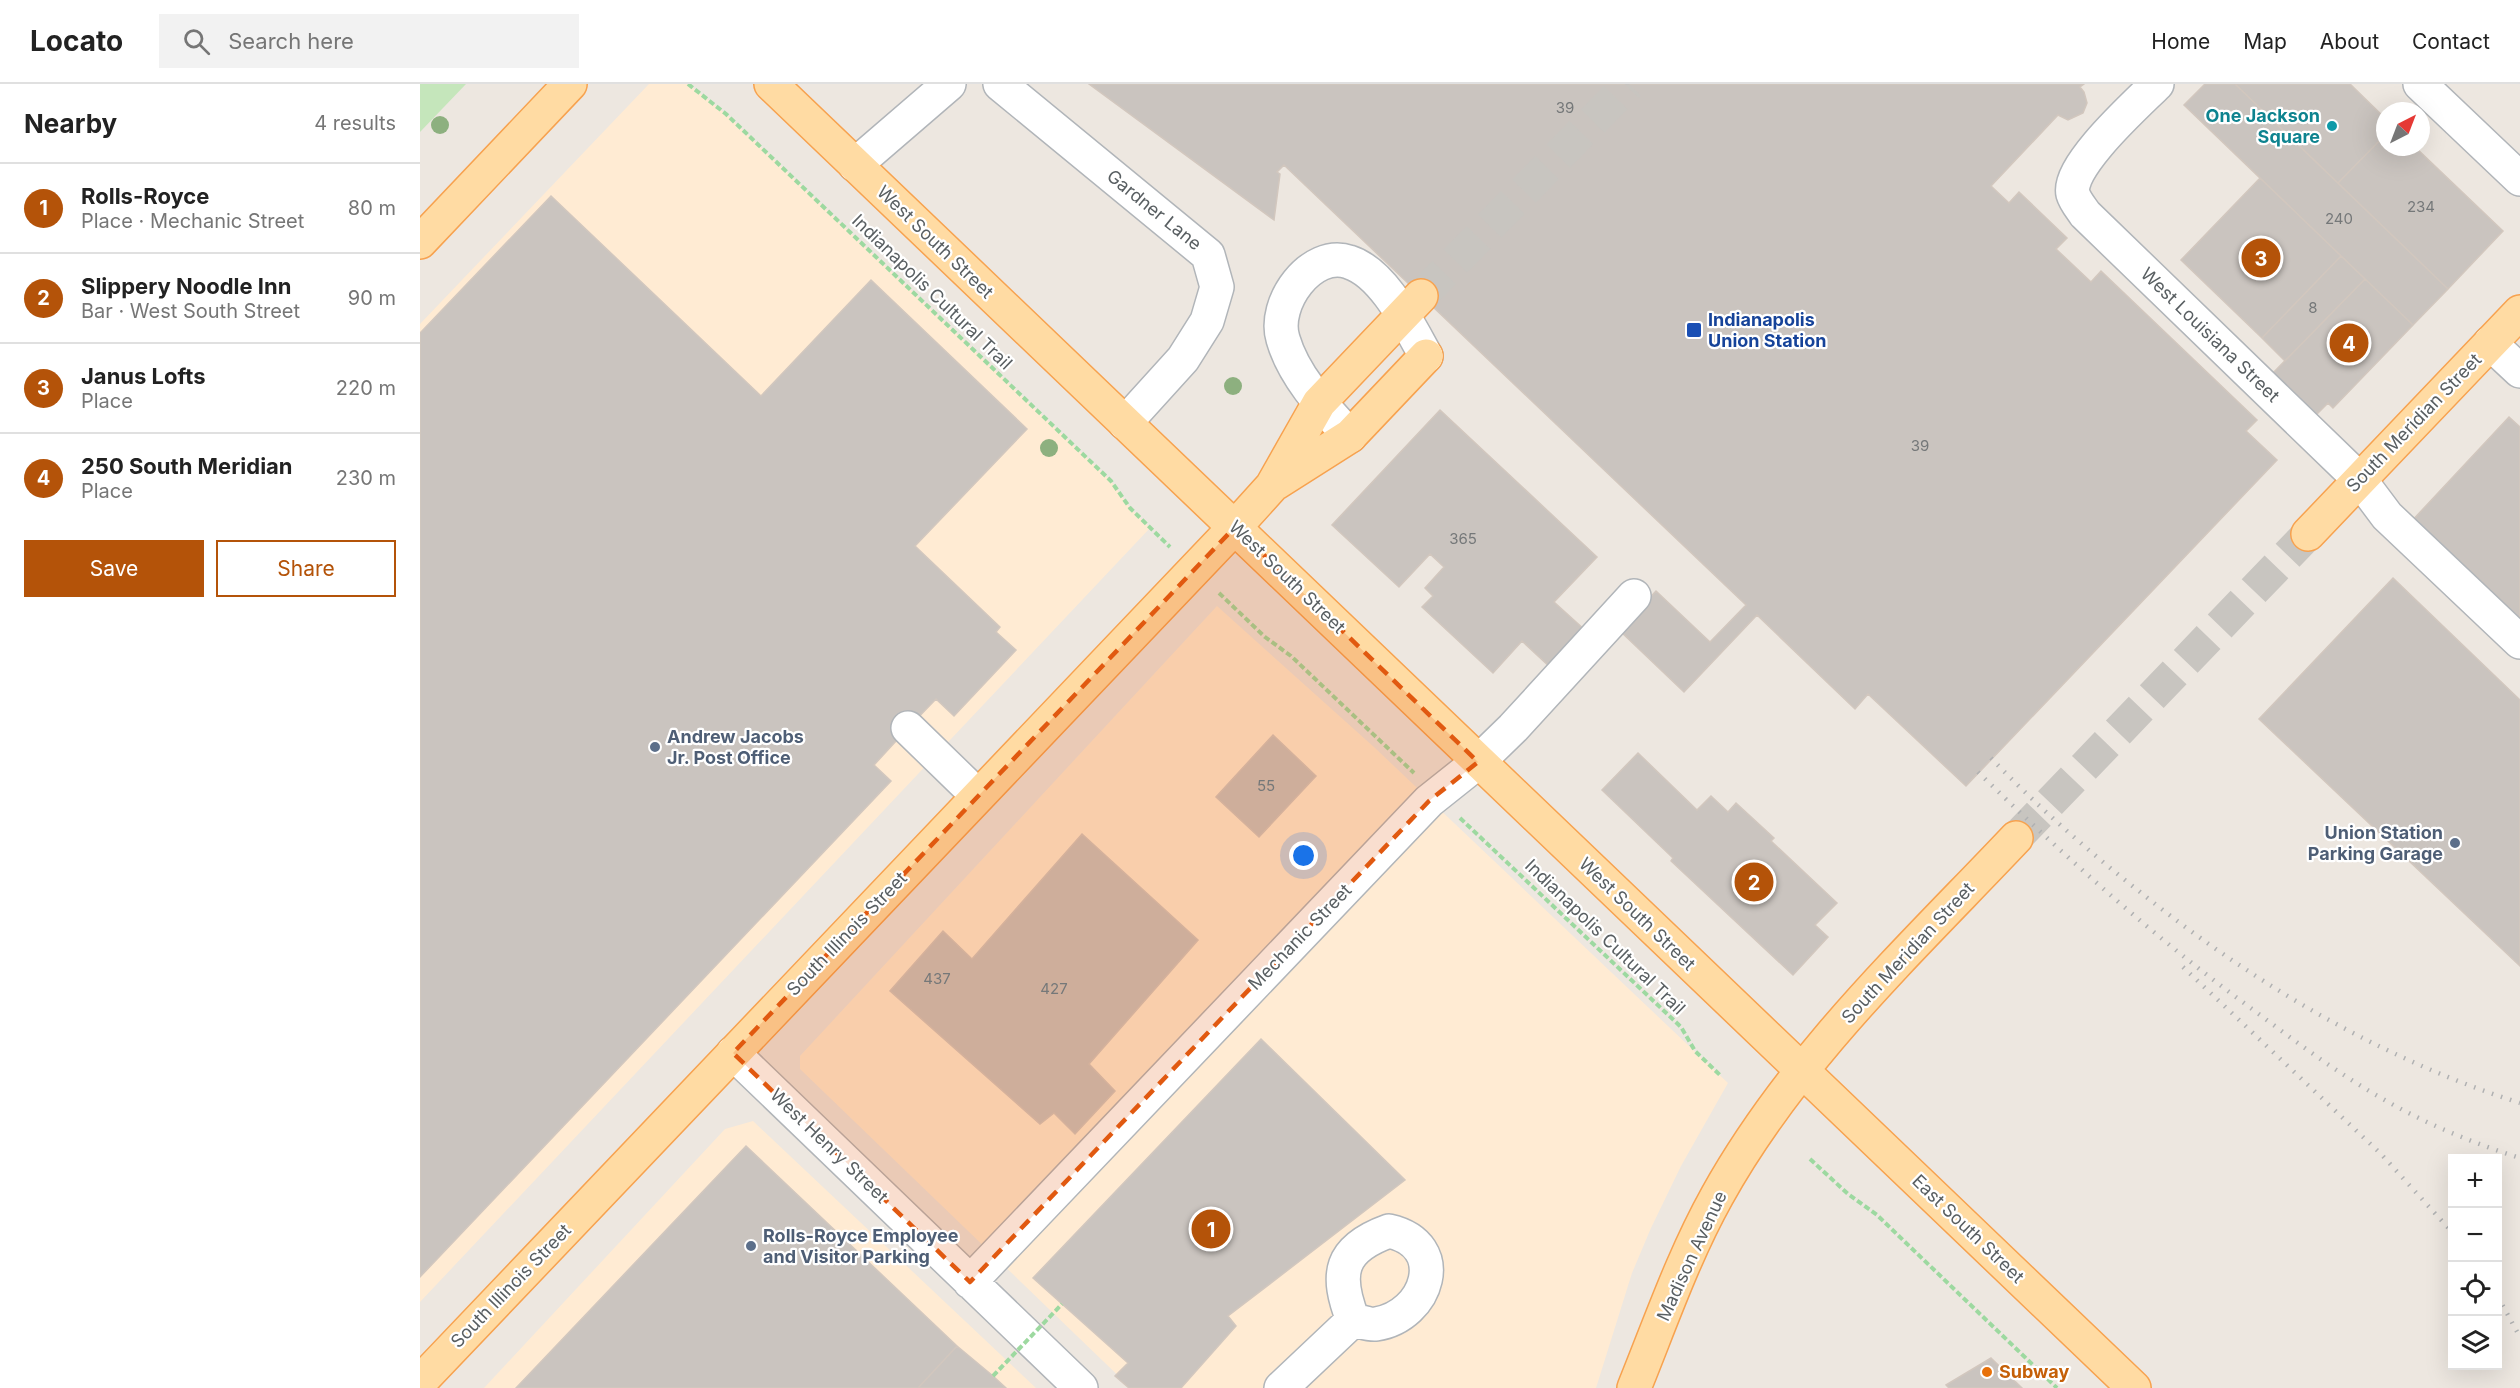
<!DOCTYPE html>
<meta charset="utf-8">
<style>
:root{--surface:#fff;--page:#f2f2f2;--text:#222;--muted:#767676;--line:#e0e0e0;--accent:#b45309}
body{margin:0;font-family:Inter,sans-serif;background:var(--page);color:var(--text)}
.controls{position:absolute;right:18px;bottom:18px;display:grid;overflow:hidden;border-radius:0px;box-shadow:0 6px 24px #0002}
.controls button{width:54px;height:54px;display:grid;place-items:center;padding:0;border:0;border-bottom:2px solid var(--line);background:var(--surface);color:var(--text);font:30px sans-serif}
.compass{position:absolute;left:1956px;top:18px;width:54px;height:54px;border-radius:50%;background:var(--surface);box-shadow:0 6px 24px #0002;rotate:42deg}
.you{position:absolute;left:884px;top:772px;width:21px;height:21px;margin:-15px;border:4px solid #fff;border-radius:50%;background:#1a73e8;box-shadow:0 0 0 9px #1a73e833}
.badge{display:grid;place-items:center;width:39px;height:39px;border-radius:50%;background:var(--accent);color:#fff;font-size:20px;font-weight:700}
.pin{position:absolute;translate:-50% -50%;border:3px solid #fff;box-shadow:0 2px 6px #0006}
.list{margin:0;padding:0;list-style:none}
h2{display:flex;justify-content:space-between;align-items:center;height:78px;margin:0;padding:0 24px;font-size:26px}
h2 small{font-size:20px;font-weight:400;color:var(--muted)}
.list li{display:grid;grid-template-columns:39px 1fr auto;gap:18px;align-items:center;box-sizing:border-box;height:90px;padding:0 24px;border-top:2px solid var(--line)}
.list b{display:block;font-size:22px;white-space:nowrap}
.list p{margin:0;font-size:20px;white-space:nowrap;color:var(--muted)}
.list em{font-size:20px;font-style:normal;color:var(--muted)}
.actions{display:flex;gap:12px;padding:18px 24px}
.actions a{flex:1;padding:14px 0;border:2px solid var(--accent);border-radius:0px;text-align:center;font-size:21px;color:var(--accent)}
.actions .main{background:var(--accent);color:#fff}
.icon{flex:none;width:33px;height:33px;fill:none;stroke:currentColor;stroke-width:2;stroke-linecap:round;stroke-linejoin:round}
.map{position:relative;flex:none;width:2100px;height:1304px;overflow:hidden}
header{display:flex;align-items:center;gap:36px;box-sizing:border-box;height:84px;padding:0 30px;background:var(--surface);border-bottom:2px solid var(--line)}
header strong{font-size:28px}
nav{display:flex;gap:33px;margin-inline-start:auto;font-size:21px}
.search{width:420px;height:54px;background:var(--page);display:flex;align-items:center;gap:15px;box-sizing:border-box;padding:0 21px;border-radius:0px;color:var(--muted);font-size:22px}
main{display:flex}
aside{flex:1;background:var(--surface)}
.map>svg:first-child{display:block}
.commercial{fill:#ffebd3}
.green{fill:#c5e6bb}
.building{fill:#cac4bf;stroke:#d2c7be;stroke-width:1.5}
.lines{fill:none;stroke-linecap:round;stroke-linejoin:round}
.major-tunnel{stroke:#c8c5c0;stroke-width:33;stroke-dasharray:33 16;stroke-linecap:butt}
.minor-casing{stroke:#b1b5b9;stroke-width:36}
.major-casing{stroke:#f7a24f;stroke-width:36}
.path{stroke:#9dd9a0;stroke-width:4;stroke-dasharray:6 3;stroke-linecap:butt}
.minor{stroke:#fff;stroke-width:33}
.major{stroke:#ffdba3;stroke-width:33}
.rail{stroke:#b0b1b2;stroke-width:4.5;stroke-dasharray:1.5 8;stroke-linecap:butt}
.path-bridge{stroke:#9dd9a0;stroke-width:4;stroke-dasharray:6 3;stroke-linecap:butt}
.tree{fill:#8db07f}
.marked{fill:#e15910;fill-opacity:0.2;stroke:#e15910;stroke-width:4.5;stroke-dasharray:12 8;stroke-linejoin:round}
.culture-dot{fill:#0f9aa8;stroke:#fff;stroke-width:2}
.transit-dot{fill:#1a4fb4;stroke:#fff;stroke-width:2}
.service-dot{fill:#5c6f8a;stroke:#fff;stroke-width:2}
.food-dot{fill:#e8710a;stroke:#fff;stroke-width:2}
.labels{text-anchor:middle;stroke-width:4.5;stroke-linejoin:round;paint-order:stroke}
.number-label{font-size:15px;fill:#757879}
.culture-label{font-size:18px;font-weight:bold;fill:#0d838f;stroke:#fff;text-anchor:end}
.street-label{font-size:18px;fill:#595f62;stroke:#fff}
.transit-label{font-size:18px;font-weight:bold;fill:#164399;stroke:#fff;text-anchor:start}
.service-label{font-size:18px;font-weight:bold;fill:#4e5e75;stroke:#fff;text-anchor:start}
.food-label{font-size:18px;font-weight:bold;fill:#c56008;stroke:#fff;text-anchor:start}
</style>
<header>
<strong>Locato</strong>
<div class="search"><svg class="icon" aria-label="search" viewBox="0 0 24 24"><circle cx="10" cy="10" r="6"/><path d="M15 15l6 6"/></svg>Search here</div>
<nav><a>Home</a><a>Map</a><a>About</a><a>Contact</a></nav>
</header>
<main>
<aside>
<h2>Nearby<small>4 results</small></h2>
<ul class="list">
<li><span class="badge">1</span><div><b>Rolls-Royce</b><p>Place · Mechanic Street</p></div><em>80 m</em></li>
<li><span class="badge">2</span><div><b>Slippery Noodle Inn</b><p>Bar · West South Street</p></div><em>90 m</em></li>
<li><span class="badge">3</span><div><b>Janus Lofts</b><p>Place</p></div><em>220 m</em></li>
<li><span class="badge">4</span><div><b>250 South Meridian</b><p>Place</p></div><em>230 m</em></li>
</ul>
<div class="actions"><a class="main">Save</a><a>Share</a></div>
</aside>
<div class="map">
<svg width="2100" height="1304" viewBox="0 0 2100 1304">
<rect width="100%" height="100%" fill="#ede7e0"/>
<path class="commercial" d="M 229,0 L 268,0 L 306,30 L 691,397 L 710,424 L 730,444 L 0,1218 L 0,240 Z
M 797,522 L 955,664 L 1308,999 L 1261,1082 L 1231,1144 L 1212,1189 L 1176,1304 L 711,1304 L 380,985 L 380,972 Z
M 333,1037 L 616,1304 L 64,1304 L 305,1045 Z"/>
<path class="green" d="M 0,0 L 46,0 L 0,48 Z"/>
<path class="building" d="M 669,0 L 1664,0 L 1660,3 L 1664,8 L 1667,19 L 1663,29 L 1648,36 L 1638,31 L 1571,102 L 1589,119 L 1599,108 L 1647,154 L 1636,165 L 1671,198 L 1681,187 L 1837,336 L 1826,347 L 1857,376 L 1546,702 L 1448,610 L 1435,625 L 1337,531 L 1264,608 L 1199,546 L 1236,507 L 1290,558 L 1326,521 L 864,81 L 857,88 L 860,90 L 854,136 Z
M 1785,0 L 1815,0 L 2028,205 L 1993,241 L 1764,21 Z
M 1815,0 L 1930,0 L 1965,34 L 1965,51 L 1918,99 Z
M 1965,51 L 1965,63 L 1995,63 L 2083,147 L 2028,205 L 1918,99 Z
M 1840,94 L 1921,172 L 1842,254 L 1761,176 Z
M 131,112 L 341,312 L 451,196 L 607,345 L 495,462 L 580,543 L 576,548 L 596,566 L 534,632 L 516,615 L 488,644 L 454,681 L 471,697 L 0,1193 L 0,249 Z
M 1921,172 L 1945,195 L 1865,277 L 1842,254 Z
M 1945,195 L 1993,241 L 1913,324 L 1908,319 L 1895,332 L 1852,290 Z
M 1020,326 L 1177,473 L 1134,518 L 1166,547 L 1132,585 L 1102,557 L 1073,589 L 1002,523 L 1013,512 L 1005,504 L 1024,483 L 1010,470 L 979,503 L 912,441 Z
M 2089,333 L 2100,343 L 2100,544 L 1989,440 Z
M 1973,494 L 2100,616 L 2100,882 L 1839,635 Z
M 853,651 L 896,692 L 839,753 L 796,713 Z
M 1218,669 L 1277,726 L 1291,712 L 1308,728 L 1316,719 L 1354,754 L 1351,757 L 1417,819 L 1395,841 L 1408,853 L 1373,891 L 1251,777 L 1253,774 L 1182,706 Z
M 662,750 L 778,856 L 669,980 L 695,1007 L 655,1050 L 634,1029 L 620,1040 L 470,907 L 523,847 L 552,875 Z
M 841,955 L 985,1096 L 808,1232 L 816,1242 L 761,1304 L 709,1304 L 695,1292 L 708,1279 L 613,1194 Z
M 326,1062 L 537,1262 L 498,1304 L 96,1304 Z
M 537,1262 L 573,1292 L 586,1304 L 498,1304 Z
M 1571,1274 L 1602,1304 L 1529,1304 L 1526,1301 Z"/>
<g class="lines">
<path class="major-tunnel" d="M 1001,212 L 1209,0
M 1596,754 L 1888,450"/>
<g class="minor-casing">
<path id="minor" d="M 580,0 L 788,171 L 797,203 L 787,237 L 763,275 L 705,339
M 1737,0 C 1718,19 1646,83 1653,110 C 1655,117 1661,124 1665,130 L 1940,396 L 1967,432 L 2100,558
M 2000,0 L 2100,95
M 435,81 L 529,0
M 2070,259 L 2100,287
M 930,352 C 904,324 874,293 863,255 C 852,220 891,165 929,178 C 964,189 989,242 1006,272
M 488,644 L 558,712
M 313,969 L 661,1304
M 969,1147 C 1031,1161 1008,1232 956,1240 C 949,1241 940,1237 933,1236 C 915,1190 919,1165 969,1147 Z
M 550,1198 L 1009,717 L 1058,678 L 1093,644 L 1214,512
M 861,1304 L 933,1236"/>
</g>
<g class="major-casing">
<path id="major" d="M 351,0 L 1714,1304
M 0,158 L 150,0
M 856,399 L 930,352 L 1006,272
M 1888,450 L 2100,228
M 0,1298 L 815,443 L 852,402 L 899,319 L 1001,212
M 1214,1304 C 1240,1240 1263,1173 1297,1112 C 1373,975 1490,866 1596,754"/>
</g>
<path class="path" d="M 268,0 L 306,30 L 691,397 L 710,424 L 750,463
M 799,509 L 845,553 L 871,572 L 994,689
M 1040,734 L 1261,943 L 1275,967 L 1301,992
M 1390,1075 L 1428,1110 L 1457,1131 L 1637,1304"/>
<use href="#minor" class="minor"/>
<use href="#major" class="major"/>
<path class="rail" d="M 1571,674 C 1617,722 1668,767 1720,808 C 1835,900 1959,974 2100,1019
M 1558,688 C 1645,773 1734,853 1832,925 C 1875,957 1917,989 1963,1015 C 2006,1040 2053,1059 2100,1074
M 1763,883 L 1961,1070 L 2032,1148
M 2078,1213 L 2100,1253"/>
<path class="path-bridge" d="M 573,1292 L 642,1220"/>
</g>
<g class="tree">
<circle cx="20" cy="41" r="9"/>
<circle cx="813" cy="302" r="9"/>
<circle cx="629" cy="364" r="9"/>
</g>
<path class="marked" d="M 815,443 L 1058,678 L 1009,717 L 550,1198 L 313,969 Z"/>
<circle class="culture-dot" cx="1912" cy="42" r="6"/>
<rect class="transit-dot" x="1266" y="238" width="16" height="16" rx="3"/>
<g class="service-dot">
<circle cx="235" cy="663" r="6"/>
<circle cx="2035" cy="759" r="6"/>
<circle cx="331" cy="1162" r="6"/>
</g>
<circle class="food-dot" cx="1567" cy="1288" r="6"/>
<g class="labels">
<g class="number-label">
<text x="1145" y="29">39</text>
<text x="2001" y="128">234</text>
<text x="1919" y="140">240</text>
<text x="1893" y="229">8</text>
<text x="1500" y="367">39</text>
<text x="1043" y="460">365</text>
<text x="846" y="707">55</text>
<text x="517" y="900">437</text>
<text x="634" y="910">427</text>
</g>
<g class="culture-label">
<text x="1900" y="38">One Jackson<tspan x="1900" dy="21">Square</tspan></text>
</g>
<g class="street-label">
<text transform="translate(734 126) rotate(39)" y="6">Gardner Lane</text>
<text transform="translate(515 158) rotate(44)" y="6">West South Street</text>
<text transform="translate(512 208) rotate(44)" y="6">Indianapolis Cultural Trail</text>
<text transform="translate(1790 251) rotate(44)" y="6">West Louisiana Street</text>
<text transform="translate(1994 339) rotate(-46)" y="6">South Meridian Street</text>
<text transform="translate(867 493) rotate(44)" y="6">West South Street</text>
<text transform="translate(1217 830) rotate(44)" y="6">West South Street</text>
<text transform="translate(427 850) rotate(-46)" y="6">South Illinois Street</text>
<text transform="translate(880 853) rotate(-46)" y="6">Mechanic Street</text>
<text transform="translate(1185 853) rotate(44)" y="6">Indianapolis Cultural Trail</text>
<text transform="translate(1488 869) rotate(-47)" y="6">South Meridian Street</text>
<text transform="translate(409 1062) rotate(44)" y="6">West Henry Street</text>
<text transform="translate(1548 1145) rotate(44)" y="6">East South Street</text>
<text transform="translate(1272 1172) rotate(-65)" y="6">Madison Avenue</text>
<text transform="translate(91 1202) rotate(-46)" y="6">South Illinois Street</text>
</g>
<g class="transit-label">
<text x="1288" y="242">Indianapolis<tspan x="1288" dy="21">Union Station</tspan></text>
</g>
<g class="service-label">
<text x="247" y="659">Andrew Jacobs<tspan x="247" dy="21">Jr. Post Office</tspan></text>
<text x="2023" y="755" text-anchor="end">Union Station<tspan x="2023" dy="21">Parking Garage</tspan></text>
<text x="343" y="1158">Rolls-Royce Employee<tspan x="343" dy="21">and Visitor Parking</tspan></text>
</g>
<g class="food-label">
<text x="1579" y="1294">Subway</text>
</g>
</g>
</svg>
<div class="controls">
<button>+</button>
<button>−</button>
<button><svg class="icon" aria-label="locate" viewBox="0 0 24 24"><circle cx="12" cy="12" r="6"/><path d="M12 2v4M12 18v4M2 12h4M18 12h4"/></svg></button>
<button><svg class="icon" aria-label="layers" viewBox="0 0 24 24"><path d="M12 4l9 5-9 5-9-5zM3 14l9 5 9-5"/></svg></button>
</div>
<svg class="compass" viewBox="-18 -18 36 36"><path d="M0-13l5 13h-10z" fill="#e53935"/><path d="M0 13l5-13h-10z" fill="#767676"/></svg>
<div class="you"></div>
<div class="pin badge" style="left:791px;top:1145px">1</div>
<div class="pin badge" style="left:1334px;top:798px">2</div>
<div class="pin badge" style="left:1841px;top:174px">3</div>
<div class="pin badge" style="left:1929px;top:259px">4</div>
</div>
</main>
